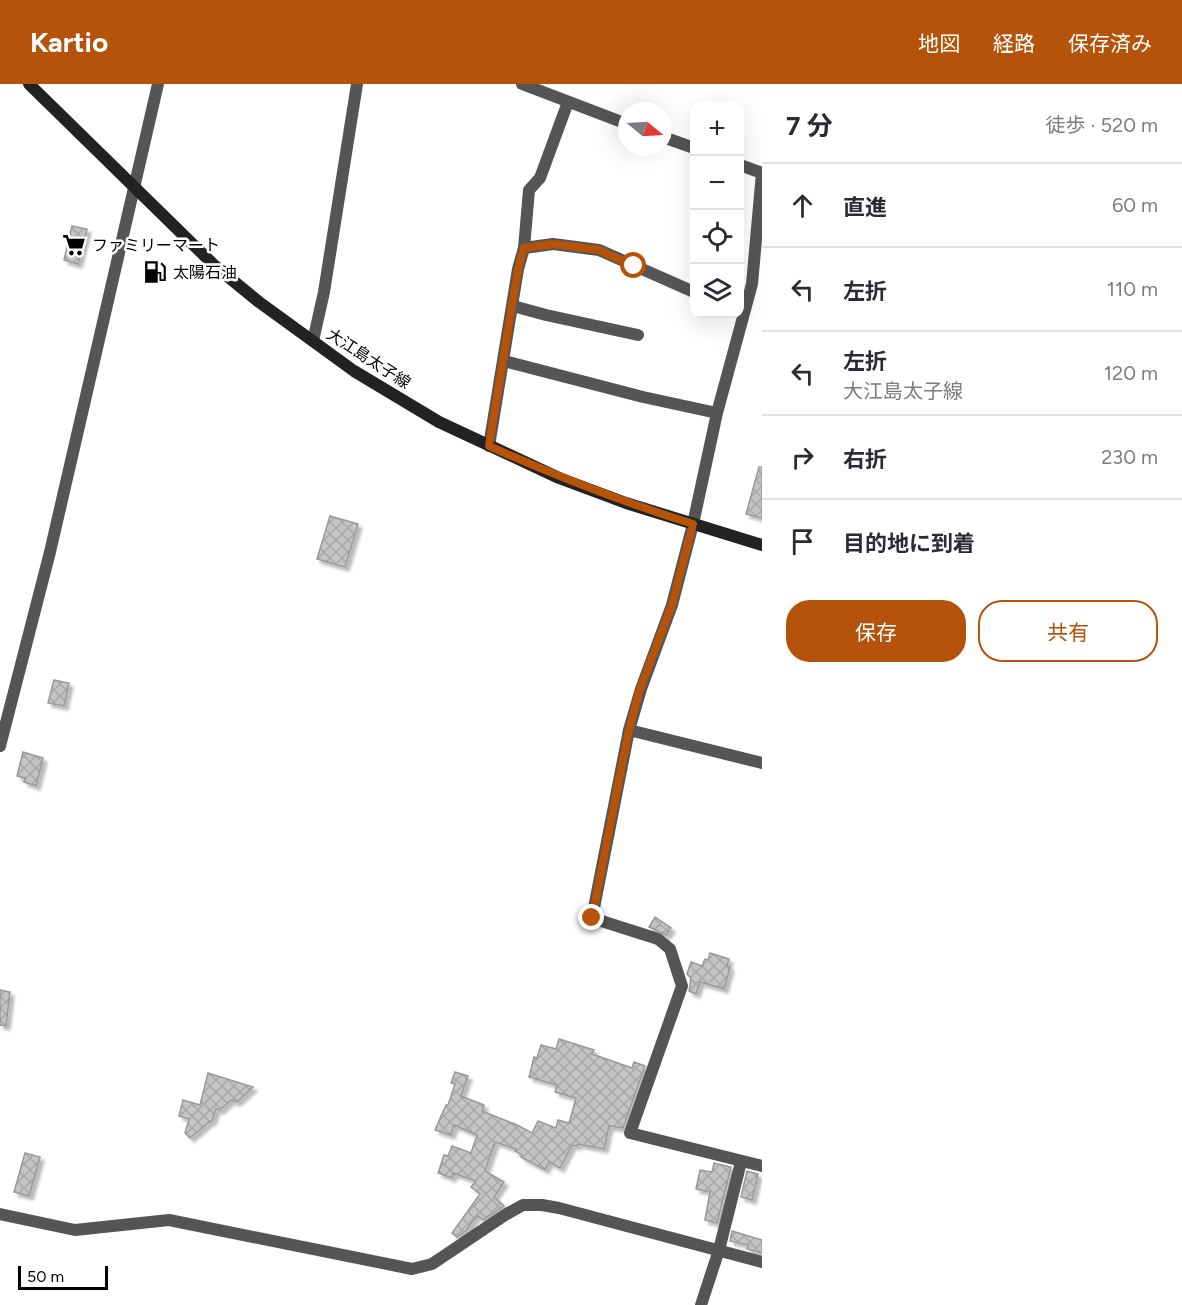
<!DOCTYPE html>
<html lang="ja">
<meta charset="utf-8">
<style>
:root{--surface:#fff;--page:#f7f7f7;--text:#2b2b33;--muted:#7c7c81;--line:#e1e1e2;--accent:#b45309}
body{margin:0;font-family:Figtree,"Noto Sans JP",sans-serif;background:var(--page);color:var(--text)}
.controls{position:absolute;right:18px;top:18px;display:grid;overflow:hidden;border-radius:12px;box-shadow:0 6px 24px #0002}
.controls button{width:54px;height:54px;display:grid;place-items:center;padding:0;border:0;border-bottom:2px solid var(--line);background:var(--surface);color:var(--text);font:30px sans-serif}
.compass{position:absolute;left:618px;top:18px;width:54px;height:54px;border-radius:50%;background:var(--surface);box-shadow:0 6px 24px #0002;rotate:108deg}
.scale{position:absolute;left:18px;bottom:15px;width:90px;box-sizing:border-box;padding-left:6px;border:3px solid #000;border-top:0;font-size:16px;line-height:21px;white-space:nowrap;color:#000;-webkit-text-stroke:4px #fff;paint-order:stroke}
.stop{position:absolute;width:18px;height:18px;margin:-14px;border:4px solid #b45309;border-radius:50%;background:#fff}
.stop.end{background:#b45309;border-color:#fff;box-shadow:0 2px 6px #0008}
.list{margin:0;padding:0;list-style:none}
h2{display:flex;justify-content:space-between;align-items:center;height:78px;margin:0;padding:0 24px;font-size:26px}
h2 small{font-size:20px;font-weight:400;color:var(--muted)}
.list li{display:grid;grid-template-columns:39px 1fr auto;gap:18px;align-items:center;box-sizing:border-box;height:84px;padding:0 24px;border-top:2px solid var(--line)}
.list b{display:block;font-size:22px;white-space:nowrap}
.list p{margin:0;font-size:20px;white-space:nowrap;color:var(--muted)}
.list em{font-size:20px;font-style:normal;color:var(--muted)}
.actions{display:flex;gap:12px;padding:18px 24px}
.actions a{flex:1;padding:14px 0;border:2px solid var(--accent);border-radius:24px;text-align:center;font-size:21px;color:var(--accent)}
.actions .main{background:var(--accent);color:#fff}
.icon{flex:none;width:33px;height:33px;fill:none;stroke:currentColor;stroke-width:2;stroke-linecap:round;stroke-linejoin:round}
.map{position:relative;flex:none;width:762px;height:1221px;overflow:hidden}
header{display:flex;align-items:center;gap:36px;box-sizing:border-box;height:84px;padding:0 30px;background:var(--accent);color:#fff}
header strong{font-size:28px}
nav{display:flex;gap:33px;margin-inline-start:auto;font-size:21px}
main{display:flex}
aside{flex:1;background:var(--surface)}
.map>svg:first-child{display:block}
.building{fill:url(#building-cross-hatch);stroke:#999;stroke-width:1.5;filter:url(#shadow)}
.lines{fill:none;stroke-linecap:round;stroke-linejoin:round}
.minor{stroke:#555;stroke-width:12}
.tertiary{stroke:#555;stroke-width:12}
.secondary{stroke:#222;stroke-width:12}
.route{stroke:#b45309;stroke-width:8}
.labels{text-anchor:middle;stroke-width:5;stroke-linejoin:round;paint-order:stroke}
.poi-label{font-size:16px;fill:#000;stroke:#fff;text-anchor:start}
.street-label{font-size:16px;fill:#000;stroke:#fff}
</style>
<header>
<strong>Kartio</strong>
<nav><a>地図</a><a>経路</a><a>保存済み</a></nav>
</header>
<main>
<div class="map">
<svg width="762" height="1221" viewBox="0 0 762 1221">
<defs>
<pattern id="building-cross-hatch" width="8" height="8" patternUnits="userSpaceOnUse" patternTransform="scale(1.5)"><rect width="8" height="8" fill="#c4c4c4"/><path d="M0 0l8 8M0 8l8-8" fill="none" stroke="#a7a7a7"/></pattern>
<filter id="shadow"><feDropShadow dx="4" dy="4" stdDeviation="1.5" flood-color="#0004"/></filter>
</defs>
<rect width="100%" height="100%" fill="#fff"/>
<path class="building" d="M 72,142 L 87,145 L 78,180 L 64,176 Z
M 759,383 L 762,383 L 762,434 L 746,430 Z
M 330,432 L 358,440 L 345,483 L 317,475 Z
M 54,596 L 69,599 L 64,622 L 48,619 Z
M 23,668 L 43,674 L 36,702 L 24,698 L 25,694 L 17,692 Z
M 655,833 L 671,844 L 666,851 L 649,843 Z
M 710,869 L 729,875 L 727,882 L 730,883 L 724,905 L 700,898 L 696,910 L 689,907 L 691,894 L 687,890 L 691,878 L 702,882 L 705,875 L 708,876 Z
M 0,906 L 10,908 L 6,942 L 0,941 Z
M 559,955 L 594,966 L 592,970 L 632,984 L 634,978 L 645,982 L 623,1044 L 609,1042 L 604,1065 L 578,1060 L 577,1062 L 572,1061 L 560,1084 L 549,1078 L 545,1086 L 521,1073 L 522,1071 L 515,1067 L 516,1065 L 495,1058 L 485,1087 L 504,1098 L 494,1113 L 504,1122 L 483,1136 L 477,1131 L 466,1147 L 457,1153 L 452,1149 L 480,1110 L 471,1103 L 476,1097 L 453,1089 L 452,1094 L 438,1089 L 444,1071 L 448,1072 L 452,1062 L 471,1069 L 477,1051 L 454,1041 L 451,1051 L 435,1046 L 441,1032 L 446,1021 L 448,1021 L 455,1000 L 451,999 L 455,988 L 468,992 L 461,1012 L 484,1021 L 482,1027 L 517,1041 L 532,1049 L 538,1037 L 556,1044 L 558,1036 L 569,1039 L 576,1014 L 555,1008 L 557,1001 L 529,993 L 534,973 L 537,974 L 541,961 L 556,965 Z
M 208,989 L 253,1003 L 237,1018 L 231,1016 L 220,1026 L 216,1025 L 212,1037 L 209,1038 L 190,1054 L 185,1049 L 189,1035 L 179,1032 L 183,1016 L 200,1021 Z
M 25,1069 L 40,1073 L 29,1112 L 14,1108 Z
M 714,1079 L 731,1083 L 717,1139 L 705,1136 L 710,1108 L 696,1105 L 700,1086 L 712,1088 Z
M 747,1087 L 758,1090 L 752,1116 L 741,1113 Z
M 732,1147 L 762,1156 L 762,1169 L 747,1165 L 748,1161 L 730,1157 Z"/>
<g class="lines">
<path class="minor" d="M 522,0 L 627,40
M 663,53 L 694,64
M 740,81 L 762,89
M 762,89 L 752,200 L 717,329 L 693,440 L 672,521 L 641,605 L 629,646 L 592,834 L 658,855 L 670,865 L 682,902 L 630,1049 L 762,1082
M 524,164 L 553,160 L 599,166 L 694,208
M 513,222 L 546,231 L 638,251
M 313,257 L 324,208 L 357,0
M 504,277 L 643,313 L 717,329
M 489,362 L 518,185 L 524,164 L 529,106 L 540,94 L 568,18
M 629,646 L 762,679
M 0,1130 L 75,1146 L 169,1136 L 412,1185 L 432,1180 L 505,1131 L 523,1121 L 542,1121 L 559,1124 L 762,1178
M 701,1221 L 719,1166 L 741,1078"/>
<path class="tertiary" d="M 0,662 L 50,468 L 158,0"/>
<path class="secondary" d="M 29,0 L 215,182 L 259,218 L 354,287 L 439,338 L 559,394 L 626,419 L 762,461"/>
</g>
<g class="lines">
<path class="route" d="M 592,834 L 629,646 L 640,605 L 672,521 L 693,440 C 623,418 556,392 489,362 L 518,185 L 524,164 L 553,160 L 599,166 L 634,182"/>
</g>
<defs>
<g id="supermarket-bare" transform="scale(1.8)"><path d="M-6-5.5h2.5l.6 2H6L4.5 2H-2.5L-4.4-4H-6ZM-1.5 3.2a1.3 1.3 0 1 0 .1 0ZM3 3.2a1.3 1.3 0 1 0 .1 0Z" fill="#000" stroke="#fff" stroke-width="2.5" paint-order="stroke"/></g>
<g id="fuel-bare" transform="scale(1.8)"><path d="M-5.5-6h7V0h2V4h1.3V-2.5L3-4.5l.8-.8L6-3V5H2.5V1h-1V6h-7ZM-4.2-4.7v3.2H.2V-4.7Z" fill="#000" stroke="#fff" stroke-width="2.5" paint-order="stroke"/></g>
</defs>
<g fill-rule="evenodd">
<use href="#supermarket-bare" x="74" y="161"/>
<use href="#fuel-bare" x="155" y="188"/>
</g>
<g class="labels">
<g class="poi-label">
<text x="92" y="167">ファミリーマート</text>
<text x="173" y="194">太陽石油</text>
</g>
<g class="street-label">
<text transform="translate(369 274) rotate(33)" y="6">大江島太子線</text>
</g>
</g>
</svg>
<div class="controls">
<button>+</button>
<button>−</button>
<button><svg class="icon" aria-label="locate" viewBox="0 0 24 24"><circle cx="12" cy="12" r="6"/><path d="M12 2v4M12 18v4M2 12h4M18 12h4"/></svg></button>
<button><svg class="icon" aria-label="layers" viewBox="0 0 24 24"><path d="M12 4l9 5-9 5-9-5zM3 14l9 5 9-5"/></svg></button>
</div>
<svg class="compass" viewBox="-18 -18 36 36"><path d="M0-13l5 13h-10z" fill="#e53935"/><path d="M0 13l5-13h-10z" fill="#7c7c81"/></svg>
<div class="scale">50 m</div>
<div class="stop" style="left:634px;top:182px"></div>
<div class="stop end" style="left:592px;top:834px"></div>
</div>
<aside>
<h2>7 分<small>徒歩 · 520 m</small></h2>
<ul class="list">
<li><svg class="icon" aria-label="ahead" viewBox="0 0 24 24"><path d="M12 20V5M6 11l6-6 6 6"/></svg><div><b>直進</b></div><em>60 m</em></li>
<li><svg class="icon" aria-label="left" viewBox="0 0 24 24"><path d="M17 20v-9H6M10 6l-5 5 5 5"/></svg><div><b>左折</b></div><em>110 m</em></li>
<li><svg class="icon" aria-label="left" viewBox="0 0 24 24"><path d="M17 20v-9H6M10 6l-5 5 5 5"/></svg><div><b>左折</b><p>大江島太子線</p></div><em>120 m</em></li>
<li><svg class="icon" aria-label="right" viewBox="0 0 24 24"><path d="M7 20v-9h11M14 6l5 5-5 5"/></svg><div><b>右折</b></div><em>230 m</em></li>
<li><svg class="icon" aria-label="arrive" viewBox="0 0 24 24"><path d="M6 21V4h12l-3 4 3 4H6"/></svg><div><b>目的地に到着</b></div></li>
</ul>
<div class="actions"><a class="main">保存</a><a>共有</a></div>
</aside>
</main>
